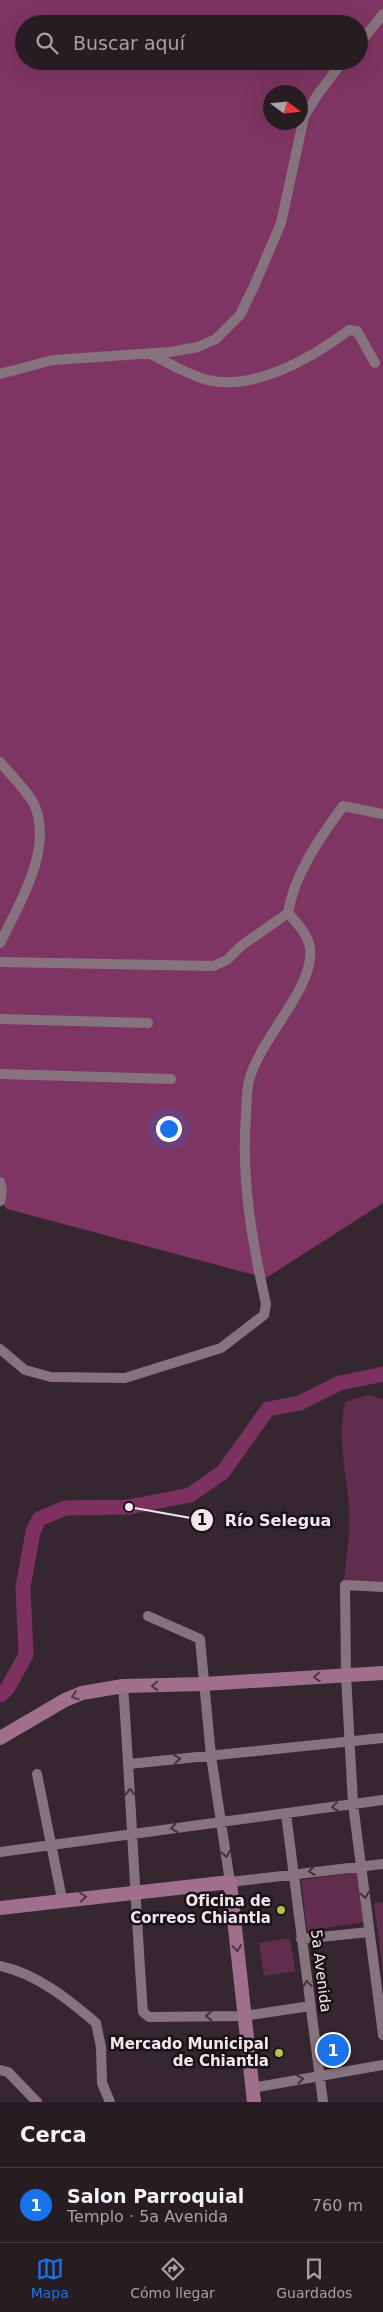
<!DOCTYPE html>
<html lang="es">
<meta charset="utf-8">
<style>
:root{--surface:#281c23;--page:#342930;--text:#f1f3f6;--muted:#a5a1a6;--line:#443a41;--accent:#1a73e8}
body{margin:0;font-family:"DejaVu Sans",sans-serif;background:var(--page);color:var(--text)}
.compass{position:absolute;left:263px;top:85px;width:45px;height:45px;border-radius:50%;background:var(--surface);box-shadow:0 5px 20px #0002;rotate:105deg}
.you{position:absolute;left:168px;top:1128px;width:18px;height:18px;margin:-12px;border:4px solid #fff;border-radius:50%;background:#1a73e8;box-shadow:0 0 0 8px #1a73e833}
.badge{display:grid;place-items:center;width:32px;height:32px;border-radius:50%;background:var(--accent);color:#fff;font-size:16px;font-weight:700}
.pin{position:absolute;translate:-50% -50%;border:2px solid #fff;box-shadow:0 1px 5px #0006}
.list{margin:0;padding:0;list-style:none}
h2{display:flex;justify-content:space-between;align-items:center;height:65px;margin:0;padding:0 20px;font-size:21px}
h2 small{font-size:16px;font-weight:400;color:var(--muted)}
.list li{display:grid;grid-template-columns:32px 1fr auto;gap:15px;align-items:center;box-sizing:border-box;height:75px;padding:0 20px;border-top:1px solid var(--line)}
.list b{display:block;font-size:19px;white-space:nowrap}
.list p{margin:0;font-size:16px;white-space:nowrap;color:var(--muted)}
.list em{font-size:16px;font-style:normal;color:var(--muted)}
.icon{flex:none;width:28px;height:28px;fill:none;stroke:currentColor;stroke-width:2;stroke-linecap:round;stroke-linejoin:round}
.map{position:relative;flex:none;width:383px;height:2102px;overflow:hidden}
.search{position:absolute;background:var(--surface);box-shadow:0 5px 20px #0002;left:15px;right:15px;top:15px;height:55px;display:flex;align-items:center;gap:12px;box-sizing:border-box;padding:0 18px;border-radius:28px;color:var(--muted);font-size:19px}
.sheet{height:140px;background:var(--surface)}
nav{display:flex;justify-content:space-around;align-items:center;box-sizing:border-box;height:70px;border-top:1px solid var(--line);background:var(--surface);font-size:14px;color:var(--muted)}
nav a{display:grid;justify-items:center;gap:2px}
nav .on{color:var(--accent)}
.map>svg:first-child{display:block}
.green{fill:#612d4d}
.forest{fill:#7f3563;fill-rule:evenodd}
.lines{fill:none;stroke-linecap:round;stroke-linejoin:round}
.river{stroke:#7c3160;stroke-width:15}
.street{stroke:#87737e;stroke-width:10}
.secondary{stroke:#9f6f8c;stroke-width:14}
.oneway{stroke:#4f3745}
.oneway2{stroke:#40343a}
.poi-dot{fill:#b3c24b;stroke:#191216;stroke-width:2}
.labels{text-anchor:middle;stroke-width:5;stroke-linejoin:round;paint-order:stroke}
.poi-label{font-size:15px;font-weight:bold;fill:#f2e7ed;stroke:#191216;text-anchor:end}
.street-label{font-size:15px;fill:#f2e7ed;stroke:#191216}
.leader{fill:none;stroke:#f2e7ed;stroke-width:2}
.callout-dot{fill:#f2e7ed;stroke:#191216;stroke-width:2}
.mark-label{font-size:15px;text-anchor:middle;font-weight:bold;fill:#111}
.callout-label{font-size:16px;text-anchor:middle;font-weight:bold;fill:#f2e7ed;stroke:#191216;stroke-width:5;stroke-linejoin:round;paint-order:stroke}
</style>
<div class="map">
<svg width="383" height="2102" viewBox="0 0 383 2102">
<rect width="100%" height="100%" fill="#36262f"/>
<path class="green" d="M 368,1395 L 383,1399 L 383,1585 L 344,1582 C 346,1557 351,1530 349,1505 C 346,1470 337,1437 345,1402 Z
M 358,1872 L 364,1922 L 307,1931 L 301,1880 Z
M 383,1902 L 383,1970 L 374,1903 Z
M 290,1938 L 295,1971 L 264,1976 L 259,1943 Z"/>
<path class="forest" d="M 0,0 L 383,0 L 383,1203 L 266,1278 L 7,1209 L 0,1201 ZM 24,24 L 359,24 L 359,61 L 24,61 ZM 270,92 L 300,92 L 300,122 L 270,122 Z"/>
<g class="lines">
<path class="river" d="M 0,1695 L 7,1689 L 26,1655 L 23,1587 L 33,1532 L 39,1519 L 65,1508 L 129,1507 L 190,1495 L 223,1472 L 268,1409 L 300,1403 L 340,1383 L 383,1374"/>
<path class="street" d="M 359,44 L 383,14
M 149,353 C 166,362 183,372 201,378 C 249,395 312,358 349,330 L 357,331 L 375,363
M 0,374 L 53,360 L 170,352 L 198,347 L 216,339 L 240,315 L 255,284 L 281,223 L 304,117 L 318,94 L 343,61
M 0,762 C 10,774 27,791 34,804 C 54,848 19,905 0,943
M 0,962 L 213,966 L 227,960 L 241,946 L 288,913
M 0,1019 L 148,1023
M 0,1074 L 171,1079
M 0,1182 L 2,1190 L 0,1201
M 0,1349 L 25,1370 L 51,1377 L 125,1378 L 221,1348 L 264,1315 L 266,1304 C 252,1241 241,1180 246,1115 C 247,1104 246,1092 249,1081 C 259,1039 315,988 310,948 C 308,935 297,923 288,913 C 294,874 320,838 343,806 L 383,814
M 383,1587 L 345,1585 L 346,1675 L 353,1804 L 383,2035
M 148,1616 L 200,1639 L 211,1756 L 230,1882 L 383,1864
M 123,1686 C 131,1795 135,1903 143,2012 L 149,2017 L 244,2016 L 310,2006
M 129,1764 L 383,1738
M 37,1774 L 62,1899
M 286,1814 L 323,2102
M 0,1852 L 383,1800
M 301,1939 L 369,1932
M 0,1966 C 37,1974 68,1999 96,2023 L 101,2047 L 102,2083 L 110,2102
M 0,2070 L 8,2072 L 37,2102
M 252,2088 L 383,2065"/>
<path class="secondary" d="M 0,1738 L 65,1700 L 82,1693 L 123,1686 L 204,1684 L 383,1673
M 0,1908 L 230,1882 L 254,2102"/>
</g>
<defs><path id="oneway-chevron" d="M-2-3.5L2.5 0L-2 3.5" fill="none" stroke-width="1.6" stroke-linecap="round" stroke-linejoin="round" transform="scale(1.25)"/></defs>
<g class="oneway">
<use href="#oneway-chevron" transform="translate(317 1677) rotate(176)"/>
<use href="#oneway-chevron" transform="translate(155 1686) rotate(178)"/>
<use href="#oneway-chevron" transform="translate(75 1696) rotate(161)"/>
<use href="#oneway-chevron" transform="translate(83 1897) rotate(-5)"/>
<use href="#oneway-chevron" transform="translate(237 1948) rotate(84)"/>
</g>
<g class="oneway2">
<use href="#oneway-chevron" transform="translate(177 1759) rotate(-6)"/>
<use href="#oneway-chevron" transform="translate(130 1792) rotate(-92)"/>
<use href="#oneway-chevron" transform="translate(335 1807) rotate(172)"/>
<use href="#oneway-chevron" transform="translate(174 1828) rotate(172)"/>
<use href="#oneway-chevron" transform="translate(226 1854) rotate(81)"/>
<use href="#oneway-chevron" transform="translate(312 1871) rotate(174)"/>
<use href="#oneway-chevron" transform="translate(365 1895) rotate(81)"/>
<use href="#oneway-chevron" transform="translate(307 1984) rotate(-97)"/>
<use href="#oneway-chevron" transform="translate(209 2016) rotate(179)"/>
<use href="#oneway-chevron" transform="translate(300 2079) rotate(-10)"/>
</g>
<g class="poi-dot">
<circle cx="281" cy="1910" r="5"/>
<circle cx="279" cy="2053" r="5"/>
</g>
<g class="labels">
<g class="poi-label">
<text x="271" y="1906">Oficina de<tspan x="271" dy="17">Correos Chiantla</tspan></text>
<text x="269" y="2049">Mercado Municipal<tspan x="269" dy="17">de Chiantla</tspan></text>
</g>
<g class="street-label">
<text transform="translate(321 1971) rotate(83)" y="5">5a Avenida</text>
</g>
</g>
<path class="leader" d="M129 1507L202 1520"/>
<g class="callout-dot">
<circle cx="129" cy="1507" r="5"/>
<circle cx="202" cy="1520" r="12"/>
</g>
<g class="mark-label">
<text x="202" y="1525">1</text>
</g>
<g class="callout-label">
<text x="278" y="1526">Río Selegua</text>
</g>
</svg>
<svg class="compass" viewBox="-18 -18 36 36"><path d="M0-13l5 13h-10z" fill="#e53935"/><path d="M0 13l5-13h-10z" fill="#a5a1a6"/></svg>
<div class="you"></div>
<div class="pin badge" style="left:333px;top:2050px">1</div>
<div class="search"><svg class="icon" aria-label="search" viewBox="0 0 24 24"><circle cx="10" cy="10" r="6"/><path d="M15 15l6 6"/></svg>Buscar aquí</div>
</div>
<section class="sheet">
<h2>Cerca<small></small></h2>
<ul class="list">
<li><span class="badge">1</span><div><b>Salon Parroquial</b><p>Templo · 5a Avenida</p></div><em>760 m</em></li>
</ul>
</section>
<nav>
<a class="on"><svg class="icon" aria-label="map" viewBox="0 0 24 24"><path d="M3 6l6-2 6 2 6-2v14l-6 2-6-2-6 2zM9 4v14M15 6v14"/></svg>Mapa</a>
<a><svg class="icon" aria-label="directions" viewBox="0 0 24 24"><path d="M12 3l9 9-9 9-9-9zM9 14v-3h6M13 9l2 2-2 2"/></svg>Cómo llegar</a>
<a><svg class="icon" aria-label="saved" viewBox="0 0 24 24"><path d="M7 4h10v16l-5-4-5 4z"/></svg>Guardados</a>
</nav>
